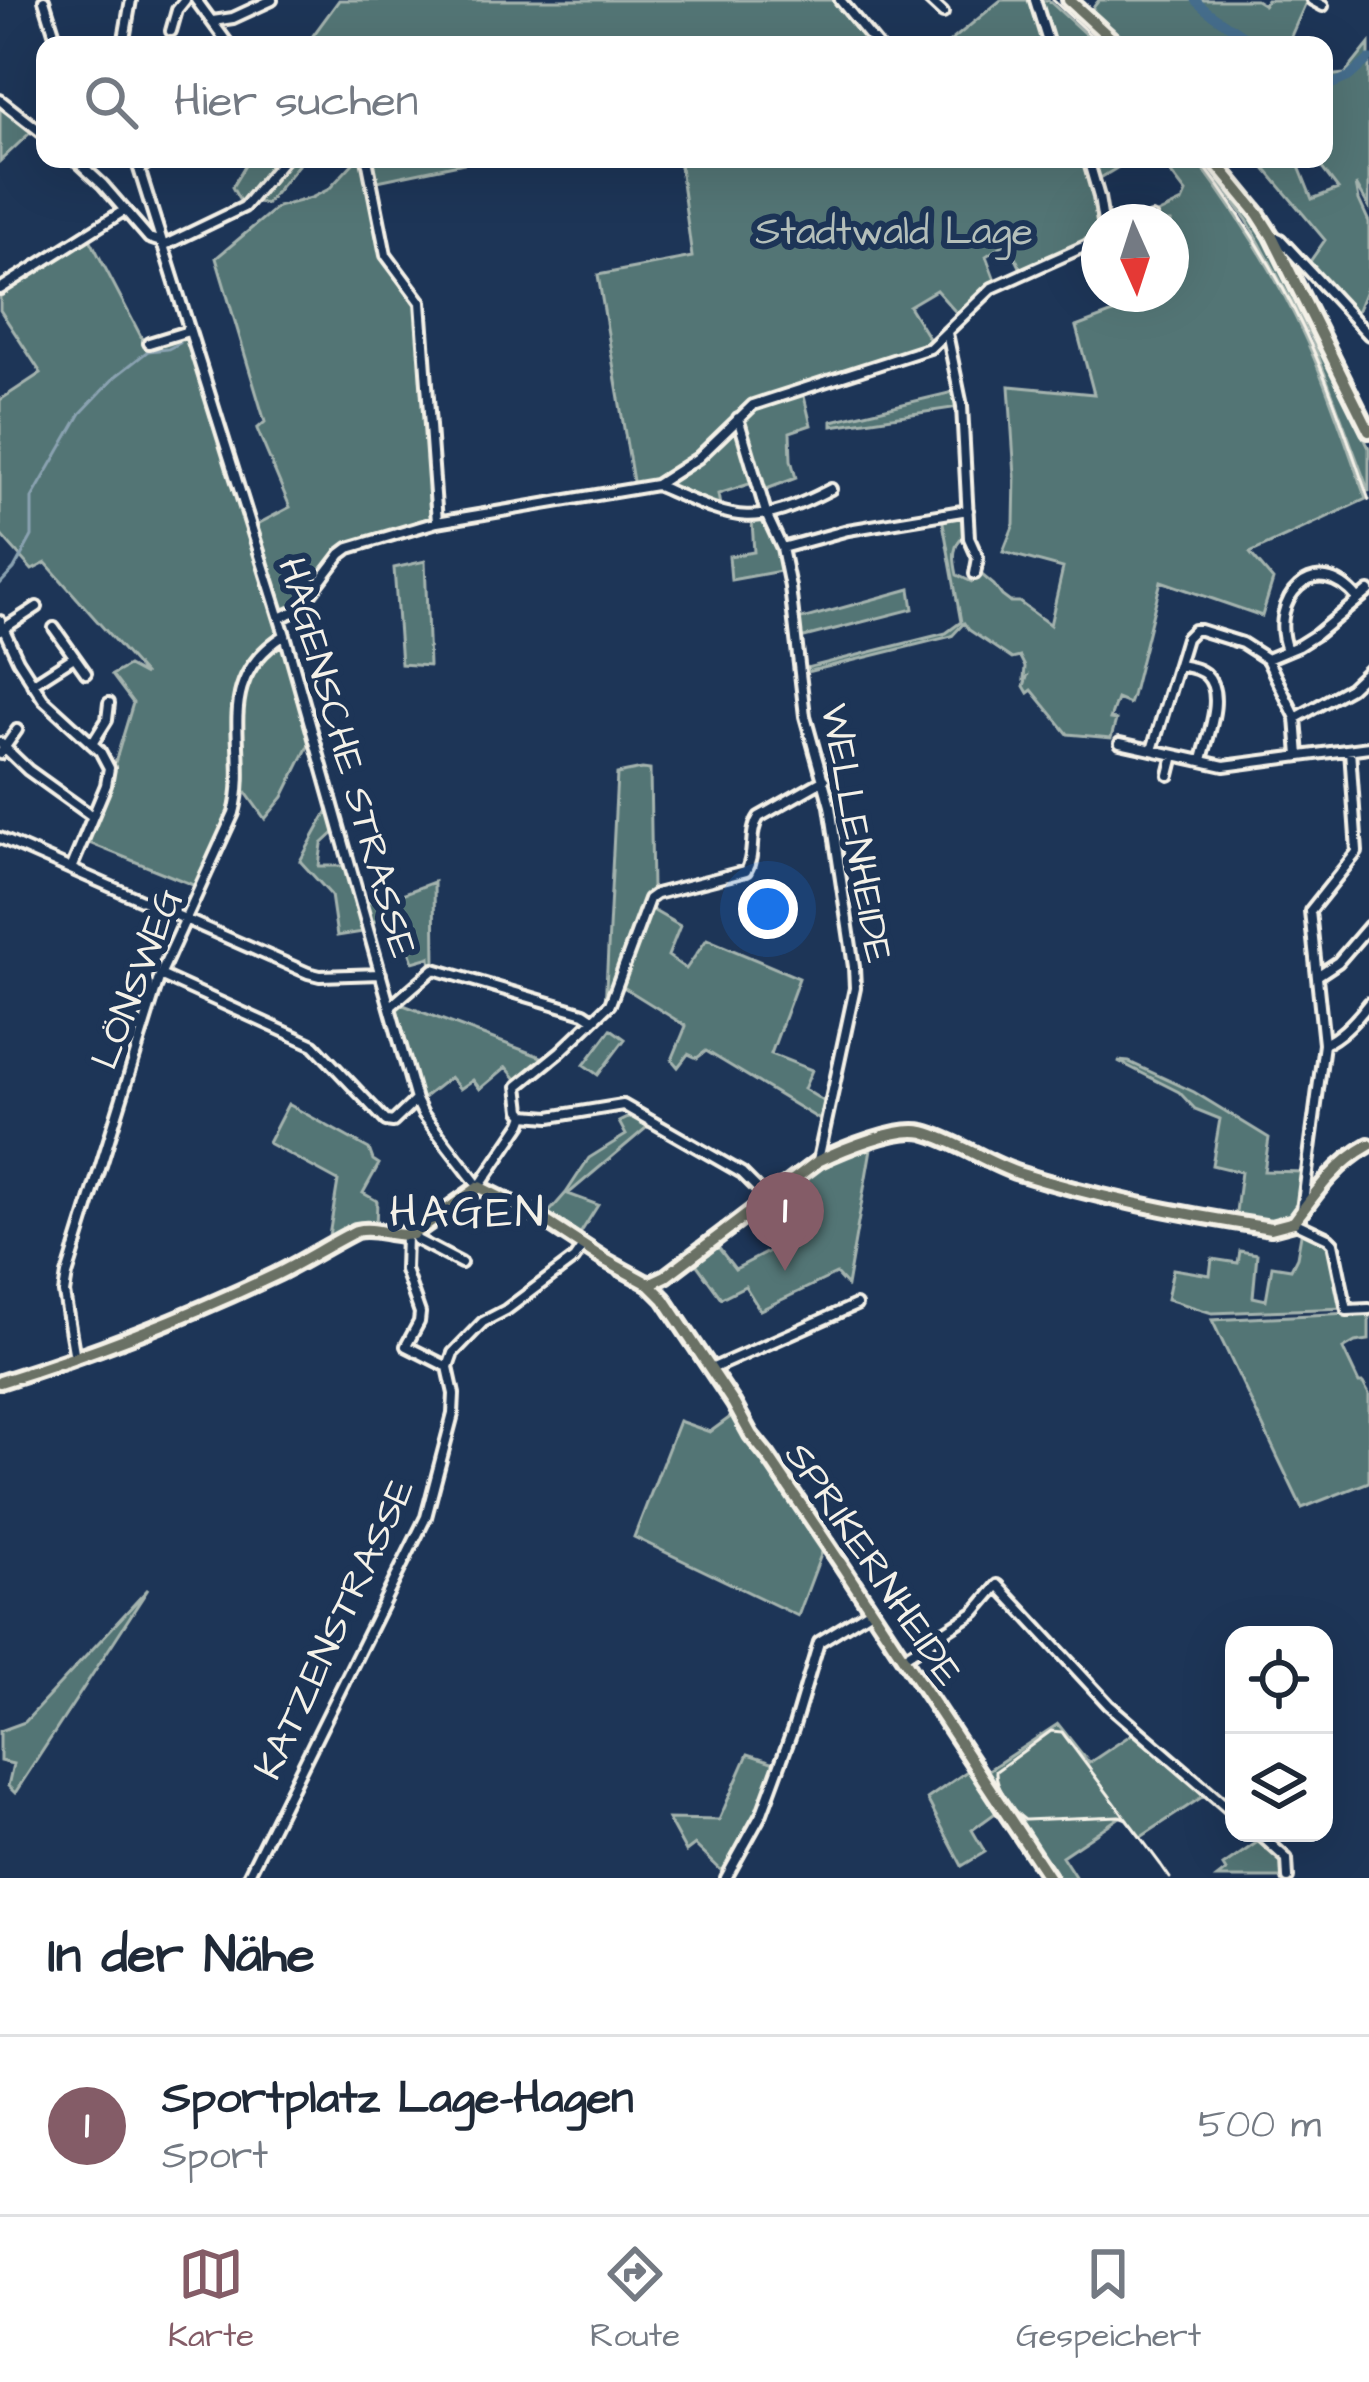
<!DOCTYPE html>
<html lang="de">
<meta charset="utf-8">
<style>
:root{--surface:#fff;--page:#f2f2f3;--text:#1f2937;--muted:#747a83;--line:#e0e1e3;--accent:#845c67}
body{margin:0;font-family:"Architects Daughter",sans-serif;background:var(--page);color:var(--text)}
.controls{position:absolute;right:36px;bottom:36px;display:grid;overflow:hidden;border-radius:24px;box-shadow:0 12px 48px #0002}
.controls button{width:108px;height:108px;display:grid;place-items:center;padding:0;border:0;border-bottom:3px solid var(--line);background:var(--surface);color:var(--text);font:60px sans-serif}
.compass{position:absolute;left:1081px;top:204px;width:108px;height:108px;border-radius:50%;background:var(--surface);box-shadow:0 12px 48px #0002;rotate:177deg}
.you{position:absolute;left:768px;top:909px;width:42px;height:42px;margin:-30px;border:9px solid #fff;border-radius:50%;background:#1a73e8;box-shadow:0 0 0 18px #1a73e833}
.badge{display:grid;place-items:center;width:78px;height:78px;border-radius:50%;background:var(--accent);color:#fff;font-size:39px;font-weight:700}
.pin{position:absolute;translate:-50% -99px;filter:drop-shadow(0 3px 6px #0008)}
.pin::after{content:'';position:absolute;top:63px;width:42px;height:36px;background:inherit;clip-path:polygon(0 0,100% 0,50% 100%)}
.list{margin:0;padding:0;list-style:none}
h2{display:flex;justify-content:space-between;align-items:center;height:156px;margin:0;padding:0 48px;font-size:51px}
h2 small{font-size:39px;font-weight:400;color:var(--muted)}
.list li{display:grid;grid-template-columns:78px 1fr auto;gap:36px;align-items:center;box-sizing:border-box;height:180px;padding:0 48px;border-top:3px solid var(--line)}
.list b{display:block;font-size:45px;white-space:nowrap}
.list p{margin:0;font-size:39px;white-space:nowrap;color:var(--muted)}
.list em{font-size:39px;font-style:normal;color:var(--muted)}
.icon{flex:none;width:66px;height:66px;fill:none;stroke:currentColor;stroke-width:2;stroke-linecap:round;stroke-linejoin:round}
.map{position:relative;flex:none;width:1369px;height:1878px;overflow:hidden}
.search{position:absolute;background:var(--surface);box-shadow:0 12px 48px #0002;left:36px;right:36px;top:36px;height:132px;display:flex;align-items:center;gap:30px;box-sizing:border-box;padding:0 42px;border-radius:24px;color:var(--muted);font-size:45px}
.sheet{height:336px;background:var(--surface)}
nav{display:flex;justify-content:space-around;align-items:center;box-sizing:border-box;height:168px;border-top:3px solid var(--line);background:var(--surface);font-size:33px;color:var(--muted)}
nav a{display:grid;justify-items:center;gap:6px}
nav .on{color:var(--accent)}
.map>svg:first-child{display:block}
.green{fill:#537575;stroke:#a4b3ae;stroke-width:3}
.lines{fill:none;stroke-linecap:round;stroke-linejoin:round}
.stream{stroke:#8aa2b1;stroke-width:3}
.river{stroke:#446d8c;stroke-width:9}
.minor-casing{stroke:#f4f1e8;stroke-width:16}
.major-casing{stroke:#f4f1e8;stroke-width:20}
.minor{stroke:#1d3557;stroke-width:8}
.major{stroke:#6b7165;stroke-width:10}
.tram{stroke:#f4f1e8;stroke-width:3}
.rail{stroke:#f4f1e8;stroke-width:3}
.labels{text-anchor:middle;stroke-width:12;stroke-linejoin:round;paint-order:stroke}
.park-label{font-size:39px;fill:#b4bfba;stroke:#1d3557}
.street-label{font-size:39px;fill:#f4f1e8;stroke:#1d3557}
.quarter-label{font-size:45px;letter-spacing:3px;fill:#f4f1e8;stroke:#1d3557}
</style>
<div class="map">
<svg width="1369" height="1878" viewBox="0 0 1369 1878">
<rect width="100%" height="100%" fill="#1d3557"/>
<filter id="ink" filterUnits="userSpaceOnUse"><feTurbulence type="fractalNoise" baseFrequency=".00833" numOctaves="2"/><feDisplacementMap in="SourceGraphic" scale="24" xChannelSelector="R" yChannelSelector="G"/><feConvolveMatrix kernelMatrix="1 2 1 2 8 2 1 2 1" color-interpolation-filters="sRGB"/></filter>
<g filter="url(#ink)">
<path class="green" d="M 339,0 L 837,0 L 873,45 L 306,45 Z
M 1001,0 L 1048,0 L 1097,45 L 946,45 Z
M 1099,0 L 1256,0 L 1264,5 L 1267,0 L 1307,0 L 1287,45 L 1121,45 L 1089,13 Z
M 1369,44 L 1369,207 L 1356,184 L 1359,200 L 1369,222 L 1369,283 L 1355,317 L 1309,263 L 1325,240 L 1257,159 L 1296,159 L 1312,199 L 1338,189 L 1315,159 L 1324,159 L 1324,76 L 1345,74 Z
M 0,103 L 34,129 L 0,161 Z
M 249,159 L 303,159 L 266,204 L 253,201 L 241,203 L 232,187 Z
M 357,159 L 362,159 L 384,257 L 418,304 L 433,519 L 342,548 L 298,607 L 282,613 L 254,526 L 290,507 L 257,429 L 265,422 L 216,258 L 277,207 L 311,198 L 329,189 Z
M 368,159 L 483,159 L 373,182 Z
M 679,159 L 1132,159 L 1092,183 L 1099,235 L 1021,269 L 1008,242 L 986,256 L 995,280 L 988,284 L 961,318 L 936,290 L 909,306 L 933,345 L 802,388 L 811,425 L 790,432 L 791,460 L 796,478 L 756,493 L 752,483 L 718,494 L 721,512 L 661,484 L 697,459 L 752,403 C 718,436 681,478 634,487 L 598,275 L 692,257 Z
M 1160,159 L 1196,159 C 1239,216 1278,276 1307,342 C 1330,393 1347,447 1366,499 L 1250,553 L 1273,580 L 1262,616 L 1161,581 L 1132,696 L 1129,704 L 1117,699 L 1110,719 L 1116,720 L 1111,738 L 1068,734 L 1032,690 L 1028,693 L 1024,686 L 1027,677 L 1024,679 L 1025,667 L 1020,657 L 1012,659 L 969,630 L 964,623 L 952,636 L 803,673 L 802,669 L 946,633 L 961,622 L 942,517 L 965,515 L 966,533 C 952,545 953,557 957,575 L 972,582 L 976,570 L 994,585 L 1002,596 L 1010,602 L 1019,602 L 1050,625 L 1063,568 L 1003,552 L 1014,524 L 1015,476 L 1009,386 L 1094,394 L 1076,327 L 1132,306 L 1126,294 L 1171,294 L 1171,222 L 1140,222 L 1182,202 L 1186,193 Z
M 1203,159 L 1206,159 L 1251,214 L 1270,245 L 1369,448 L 1369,492 L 1311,337 L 1247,220 Z
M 89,237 L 146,346 L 186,332 L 256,555 L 311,740 L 283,797 L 265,819 L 237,780 L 236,793 L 198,887 L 84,841 L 111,776 L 133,703 L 112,675 L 128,666 L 145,675 L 46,563 L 32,570 L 0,534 L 0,400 L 41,373 L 0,310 L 0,292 Z
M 957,391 L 959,407 L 832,426 L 832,421 Z
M 765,520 L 781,552 L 786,570 L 731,580 L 729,556 L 754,552 L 752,521 Z
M 425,561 L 429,666 L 401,664 L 394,568 Z
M 910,589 L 913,609 L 800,638 L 798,620 Z
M 642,769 L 650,770 L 652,890 L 646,898 L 628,954 L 605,1007 L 617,774 Z
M 331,805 L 339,828 L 322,844 L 319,866 L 349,866 L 359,901 L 367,903 L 395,892 L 397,896 L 434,882 L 435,968 L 431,970 L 430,957 L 413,962 L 403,934 L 387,917 L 363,925 L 363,932 L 337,936 L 331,895 L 300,861 Z
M 649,908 L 680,926 L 668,956 L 686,969 L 707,939 L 799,978 L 771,1054 L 812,1070 L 804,1089 L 825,1102 L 822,1121 L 706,1051 L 697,1058 L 688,1054 L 678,1067 L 672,1060 L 686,1026 L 620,985 Z
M 398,1003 L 552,1061 L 521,1085 L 506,1067 L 480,1089 L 473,1080 L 460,1089 L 450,1077 L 421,1100 L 395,1008 Z
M 611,1029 L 625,1039 L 598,1075 L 584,1065 Z
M 1118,1061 L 1129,1062 L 1194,1092 L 1269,1138 L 1264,1171 L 1304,1172 L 1299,1209 L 1286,1224 L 1235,1220 L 1241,1172 L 1212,1165 L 1220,1119 L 1195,1109 L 1179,1092 Z
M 288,1104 L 369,1149 L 373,1160 L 379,1164 L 363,1193 L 377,1201 L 376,1226 L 328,1242 L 338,1181 L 268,1143 Z
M 635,1114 L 652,1123 L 568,1194 L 598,1205 L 578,1237 L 544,1218 L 566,1193 L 589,1158 L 626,1135 L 619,1122 Z
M 872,1143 L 847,1286 L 836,1274 L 760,1310 L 745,1286 L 721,1298 L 692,1258 L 714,1242 L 735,1269 L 806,1232 L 779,1195 L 815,1167 Z
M 1302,1229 L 1327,1240 L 1331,1245 L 1345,1308 L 1212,1313 L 1167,1299 L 1173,1269 L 1210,1275 L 1212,1259 L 1238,1263 L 1240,1251 L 1257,1254 L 1253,1297 L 1266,1300 L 1272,1266 L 1291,1269 L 1297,1257 Z
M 1369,1312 L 1369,1340 L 1355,1342 L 1343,1349 L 1359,1383 L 1363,1383 L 1369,1394 L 1369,1482 L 1302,1508 L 1212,1320 Z
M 736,1413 L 825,1544 L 798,1616 L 634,1537 L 679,1421 L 710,1432 Z
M 148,1589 L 15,1793 L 8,1786 L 13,1764 L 0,1761 L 0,1731 L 25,1722 Z
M 1058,1724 L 1089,1763 L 1135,1732 L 1208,1793 L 1141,1837 L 1123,1815 L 1062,1856 L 1076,1878 L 1058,1878 L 987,1771 Z
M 748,1754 L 778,1764 L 760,1815 L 725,1874 L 695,1845 L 686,1852 L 668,1819 L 719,1820 Z
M 973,1767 L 1001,1809 L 972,1830 L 985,1852 L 962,1866 L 927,1799 Z
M 1262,1839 L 1285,1859 L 1285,1878 L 1217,1878 L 1226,1871 L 1223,1866 Z"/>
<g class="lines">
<path class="stream" d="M 0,584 L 14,569 L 32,536 L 32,498 L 81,413 L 116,376 L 148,351 L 168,349 L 180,343"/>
<path class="river" d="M 1195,0 C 1211,18 1237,28 1256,45
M 1324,84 L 1330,85 L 1349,77 L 1369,59"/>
<g class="minor-casing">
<path id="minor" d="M 44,0 L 58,45
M 196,0 L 229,45
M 840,0 L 877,45
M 929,0 L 943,13
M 1035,0 L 1049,45
M 1312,0 L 1323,6
M 213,21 L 233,18 L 272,0
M 171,31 L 177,10 L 185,0
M 123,45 L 131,0
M 0,100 L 45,135
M 75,159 L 103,185 L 149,238 L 161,242
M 136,159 L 285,635 L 416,1100 L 423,1114 L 479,1187 L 522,1123 L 525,1115 L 521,1110 L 518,1086 L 561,1051 L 610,1004 L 649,899 L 656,894 L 746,871 C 756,854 748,833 759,817 L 824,780
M 367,159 L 386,255 L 421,302 L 437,522
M 1088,159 L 1099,197 L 1103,222
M 139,169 L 153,159
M 1146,222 L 1152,219
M 1273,236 L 1280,239 L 1369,335
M 163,246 L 244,207 L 284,159
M 0,289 L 125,210
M 947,333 L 962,406 L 969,538 L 978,558 L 975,574
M 149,343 L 185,332 L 188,328
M 738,418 L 767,516 L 782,548 L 790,587 L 805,716 L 830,806 L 854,967 L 855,988 L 818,1160
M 656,485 C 734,519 750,531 831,489
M 782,548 L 848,530 L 968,510
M 280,618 L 299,609 L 341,554 L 349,548 L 437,522 L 656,485 L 698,458 L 753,405 L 930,348 L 992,288 L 1099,240
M 0,621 L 18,660 L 43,699 L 100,751 L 109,768 L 106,785 L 71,869
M 54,628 L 86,673
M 0,631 L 37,607
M 1287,650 C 1267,600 1315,547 1358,599
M 1267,659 L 1298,646 L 1317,634 L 1369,591
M 1179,665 C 1188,667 1199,668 1206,675 C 1226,694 1207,737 1202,760
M 32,684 L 74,657
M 1296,718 L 1350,688 L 1369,670
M 0,743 L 28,770 L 92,816
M 1120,743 L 1224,766 L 1369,747
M 92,744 L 107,720 L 109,703
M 1152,750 L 1186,638 L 1194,630 L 1200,630 L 1242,643 L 1267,659 L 1296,718 L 1299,756
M 0,754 L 17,730
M 1169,775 L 1174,755
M 0,838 L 308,973 L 320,976 L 381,974
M 160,975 L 314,1045 L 386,1121 L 393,1122 L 416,1100
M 1317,976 L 1338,962 L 1369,926
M 390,1007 L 434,969 L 584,1013 L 593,1019
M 1324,1044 C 1342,1036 1357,1019 1369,1003
M 525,1115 L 550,1117 L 623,1105 L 742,1173 L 768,1199
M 1302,1210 L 1324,1044 L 1310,911 L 1357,852 L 1350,750
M 1294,1222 L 1328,1238 L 1333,1243 L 1347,1310 L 1369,1309
M 413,1234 L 417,1240 L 461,1263
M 406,1235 L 405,1270 L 420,1313 L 419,1322 L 406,1346 L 448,1367
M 75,1358 L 64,1293 L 67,1275 L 160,975 L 234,813 C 252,747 208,684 285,635
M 711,1369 L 856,1305
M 903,1658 L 975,1612 L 998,1585 L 1109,1705 L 1234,1813
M 1258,1833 L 1287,1859 L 1288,1878
M 247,1878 L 426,1517 L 453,1414 L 454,1394 L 448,1367 L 453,1353 L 483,1322 L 506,1310 L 574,1259 L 583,1246
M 726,1878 L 762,1813 L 793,1729 L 819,1642 L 871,1610"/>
</g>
<g class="major-casing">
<path id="major" d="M 1069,0 L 1118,45
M 1213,159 L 1258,214 L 1272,236 L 1369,431
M 649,1284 L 666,1276 L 818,1161 C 843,1149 898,1126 924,1132 C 955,1140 987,1163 1018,1173 C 1101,1199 1185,1215 1271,1228 L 1294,1222 C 1316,1192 1336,1163 1369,1145
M 0,1382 C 94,1353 186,1317 275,1275 C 302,1262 328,1245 356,1231 C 376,1226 393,1238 413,1234 L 479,1187 L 539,1217 L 605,1260 L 649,1284 L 664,1299 L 734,1404 L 751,1435 L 768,1456 L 839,1561 L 1049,1878"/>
</g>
<use href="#minor" class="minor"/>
<use href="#major" class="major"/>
<path class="tram" d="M 1127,1819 L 1119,1816 L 1025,1820 C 1012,1811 995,1787 996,1771 L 1051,1731 L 1062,1732 L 1161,1865 L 1170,1878"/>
<path class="rail" d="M 1053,0 L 1101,45
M 1199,159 C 1241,214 1277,272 1306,334 C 1331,388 1349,444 1369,500"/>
</g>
</g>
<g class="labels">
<g class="park-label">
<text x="894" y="244">Stadtwald Lage</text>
</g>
<g class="street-label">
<text transform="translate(349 757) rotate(74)" y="14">HAGENSCHE STRASSE</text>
<text transform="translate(858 833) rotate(80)" y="14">WELLENHEIDE</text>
<text transform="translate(135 978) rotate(-69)" y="14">LÖNSWEG</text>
<text transform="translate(875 1563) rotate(56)" y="14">SPRIKERNHEIDE</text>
<text transform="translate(333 1628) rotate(-65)" y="14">KATZENSTRASSE</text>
</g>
<g class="quarter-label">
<text x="468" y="1226">HAGEN</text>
</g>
</g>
</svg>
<div class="controls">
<button><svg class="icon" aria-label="locate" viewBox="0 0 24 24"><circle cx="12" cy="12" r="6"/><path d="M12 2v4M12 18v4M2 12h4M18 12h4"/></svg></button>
<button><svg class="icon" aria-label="layers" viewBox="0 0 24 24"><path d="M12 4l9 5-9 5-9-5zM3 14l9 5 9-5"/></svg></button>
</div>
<svg class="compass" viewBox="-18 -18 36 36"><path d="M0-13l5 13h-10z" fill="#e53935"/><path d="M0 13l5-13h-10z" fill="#747a83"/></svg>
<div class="you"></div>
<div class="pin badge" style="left:785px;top:1271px">1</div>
<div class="search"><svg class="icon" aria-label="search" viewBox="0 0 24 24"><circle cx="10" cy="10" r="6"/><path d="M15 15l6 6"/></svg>Hier suchen</div>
</div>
<section class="sheet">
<h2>In der Nähe<small></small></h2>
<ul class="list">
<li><span class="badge">1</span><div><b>Sportplatz Lage-Hagen</b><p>Sport</p></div><em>500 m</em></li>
</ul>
</section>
<nav>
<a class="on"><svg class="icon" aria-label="map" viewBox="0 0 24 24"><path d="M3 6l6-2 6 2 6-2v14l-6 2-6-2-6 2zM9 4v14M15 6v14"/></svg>Karte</a>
<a><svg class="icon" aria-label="directions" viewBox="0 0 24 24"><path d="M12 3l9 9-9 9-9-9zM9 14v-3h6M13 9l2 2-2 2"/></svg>Route</a>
<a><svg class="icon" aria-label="saved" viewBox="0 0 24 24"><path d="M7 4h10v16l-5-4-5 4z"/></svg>Gespeichert</a>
</nav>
